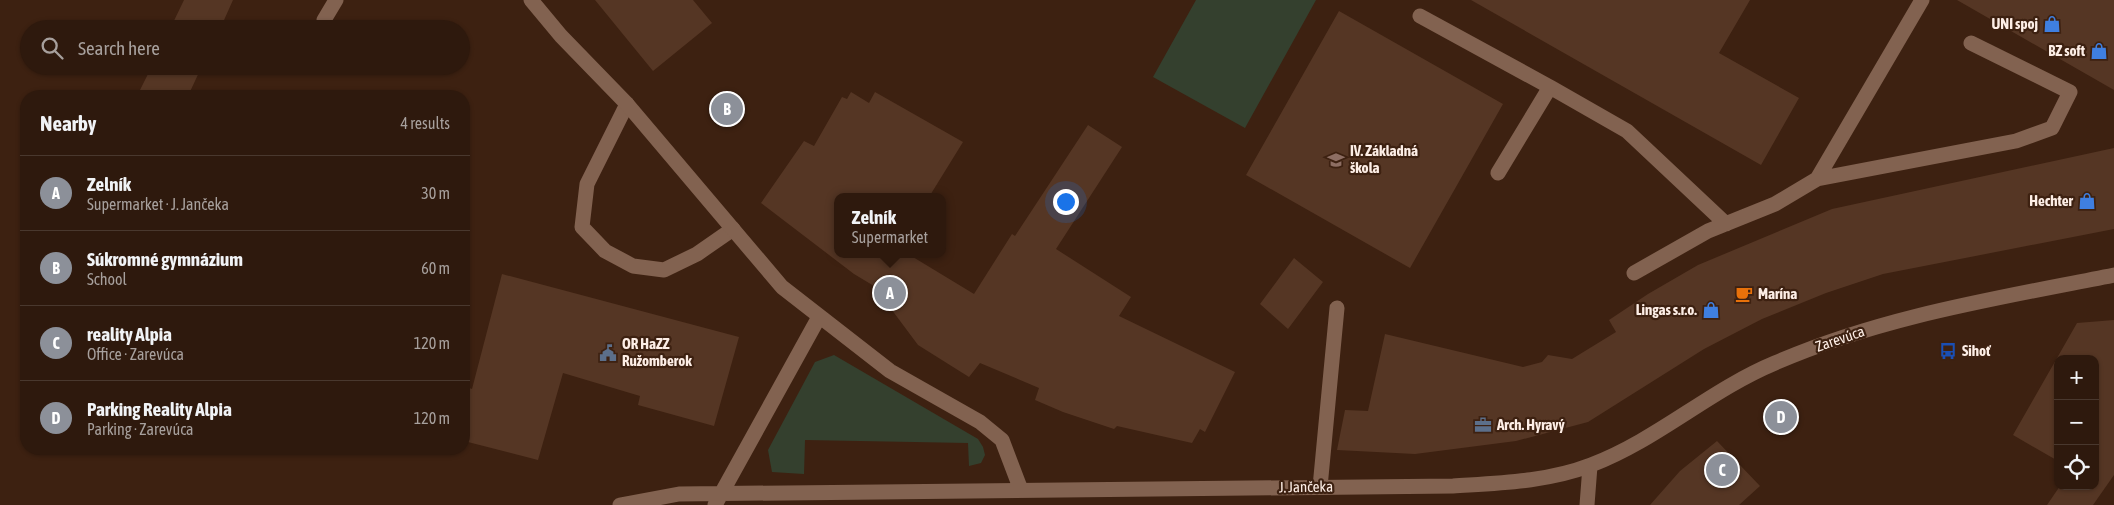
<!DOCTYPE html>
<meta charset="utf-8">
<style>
:root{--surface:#2e190d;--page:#362216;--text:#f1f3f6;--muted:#a7a09d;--line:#49382e;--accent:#8c9099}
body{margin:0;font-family:"Asap Condensed",sans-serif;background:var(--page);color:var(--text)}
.controls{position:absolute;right:15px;bottom:15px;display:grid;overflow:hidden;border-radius:10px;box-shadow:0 1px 4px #0004}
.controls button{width:45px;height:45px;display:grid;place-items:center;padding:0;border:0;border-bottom:1px solid var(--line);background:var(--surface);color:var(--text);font:25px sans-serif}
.you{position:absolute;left:1065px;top:201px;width:18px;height:18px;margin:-12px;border:4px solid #fff;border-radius:50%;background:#1a73e8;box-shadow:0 0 0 8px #1a73e833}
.badge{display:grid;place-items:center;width:32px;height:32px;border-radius:50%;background:var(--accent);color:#fff;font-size:16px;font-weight:700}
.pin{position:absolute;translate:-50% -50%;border:2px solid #fff;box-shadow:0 1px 5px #0006}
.popup{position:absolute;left:834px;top:193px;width:112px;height:65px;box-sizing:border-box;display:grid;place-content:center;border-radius:10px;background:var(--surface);filter:drop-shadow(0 1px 4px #0005);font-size:16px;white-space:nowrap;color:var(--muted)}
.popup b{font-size:19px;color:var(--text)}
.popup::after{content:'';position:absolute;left:50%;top:100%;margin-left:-10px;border:10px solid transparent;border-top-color:var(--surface)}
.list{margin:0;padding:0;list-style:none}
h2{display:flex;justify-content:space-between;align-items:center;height:65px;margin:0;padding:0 20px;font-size:21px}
h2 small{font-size:16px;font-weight:400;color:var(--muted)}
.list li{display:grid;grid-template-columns:32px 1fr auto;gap:15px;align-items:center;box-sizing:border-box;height:75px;padding:0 20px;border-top:1px solid var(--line)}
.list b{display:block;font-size:19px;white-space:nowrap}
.list p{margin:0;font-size:16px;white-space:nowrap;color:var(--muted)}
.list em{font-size:16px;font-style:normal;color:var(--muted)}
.icon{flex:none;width:28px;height:28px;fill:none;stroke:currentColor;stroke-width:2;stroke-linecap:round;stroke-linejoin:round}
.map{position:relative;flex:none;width:2114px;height:505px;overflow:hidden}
.search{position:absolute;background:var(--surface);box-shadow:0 1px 4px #0004;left:20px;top:20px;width:450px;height:55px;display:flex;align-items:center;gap:12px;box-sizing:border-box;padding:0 18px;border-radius:28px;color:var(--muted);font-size:19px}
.panel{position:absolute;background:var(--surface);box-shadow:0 1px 4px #0004;left:20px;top:90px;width:450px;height:365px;border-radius:20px}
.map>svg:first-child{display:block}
.green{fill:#34402e}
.building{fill:#553624}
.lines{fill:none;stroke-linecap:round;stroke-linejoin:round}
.service{stroke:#826250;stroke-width:15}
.minor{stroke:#826250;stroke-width:15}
.labels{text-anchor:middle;stroke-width:4.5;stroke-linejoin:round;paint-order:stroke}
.poi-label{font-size:15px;font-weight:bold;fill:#fdeee6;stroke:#3d2111;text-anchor:start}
.street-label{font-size:15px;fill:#fdeee6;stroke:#3d2111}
</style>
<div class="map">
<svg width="2114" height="505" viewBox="0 0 2114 505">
<rect width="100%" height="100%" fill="#3d2111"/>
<path class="green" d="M 1196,0 L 1316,0 L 1245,128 L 1153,77 Z
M 834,355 L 978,439 L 983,447 L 985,455 L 981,463 L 969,466 L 968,443 L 805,440 L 804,474 L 772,472 L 768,450 L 815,362 Z"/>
<path class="building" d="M 184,0 L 233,0 L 220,29 L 170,29 Z
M 595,0 L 693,0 L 712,23 L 653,71 Z
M 1471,0 L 1750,0 L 1719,53 L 1799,98 L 1761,165 Z
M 1957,0 L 2114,0 L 2114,90 Z
M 1339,11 L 1503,104 L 1410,268 L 1246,175 Z
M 152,66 L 202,66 L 188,96 L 137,96 Z
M 851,92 L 869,103 L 875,92 L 963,142 L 929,197 L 838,197 L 838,254 L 908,254 L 974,294 L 1012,234 L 1015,236 L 1088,125 L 1122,147 L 1056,249 L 1131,297 L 1119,316 L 1235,372 L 1205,432 L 1200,429 L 1192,443 L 1117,426 L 1114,429 L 1063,412 L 1035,400 L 1039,388 L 980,363 L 969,377 L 918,345 L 874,286 L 854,274 L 761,203 L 804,141 L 814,146 L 842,97 L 847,99 Z
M 2114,148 L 2114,229 L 1883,274 L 1826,293 L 1762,319 L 1704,349 L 1588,422 L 1516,441 L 1415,454 L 1337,450 L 1345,410 L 1368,411 L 1385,334 L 1523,367 L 1542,362 L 1548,355 L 1572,359 L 1616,332 L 1609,320 L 1648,294 L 1698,265 L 1832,209 Z
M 1294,258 L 1323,282 L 1288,329 L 1260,304 Z
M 502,274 L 739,337 L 714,426 L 638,405 L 640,396 L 563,373 L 538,460 L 464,441 L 464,386 L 472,389 Z
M 2114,320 L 2114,475 L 2093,505 L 2047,505 L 2060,486 L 2095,486 L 2095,359 L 2058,359 L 2058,461 L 2013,435 L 2077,323 Z
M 1717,441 L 1760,486 L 1739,505 L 1650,505 L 1680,471 Z"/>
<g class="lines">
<path class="service" d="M 1420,16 L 1550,87
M 324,20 L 336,0
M 627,104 L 587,184 L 582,227 L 605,251 L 633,266 L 664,270 L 697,254 L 733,229
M 1498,173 L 1550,87 L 1627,131 L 1726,224
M 1817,179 L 2016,141 L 2052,128 L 2070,92 L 1971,43
M 1634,273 L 1708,231 L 1775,204 L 1817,179 L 1922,0
M 1320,487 L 1337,308"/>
<path class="minor" d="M 531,0 L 561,36 L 627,104 L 782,287 L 890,371 L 980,422 L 1002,440 L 1021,490
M 620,505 L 679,494 L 1453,486 C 1499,483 1547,482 1591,465 C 1657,440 1710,390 1775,363 C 1883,316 1999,298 2114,275
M 715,505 L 819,317
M 1587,505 L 1590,466"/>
</g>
<defs>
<g id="shop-bare" transform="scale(1.35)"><path d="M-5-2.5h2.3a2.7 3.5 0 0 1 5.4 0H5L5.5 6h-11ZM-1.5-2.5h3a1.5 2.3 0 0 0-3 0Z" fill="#3f7fe0" stroke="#3d2111" stroke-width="2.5" paint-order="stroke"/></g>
<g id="school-bare" transform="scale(1.35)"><path d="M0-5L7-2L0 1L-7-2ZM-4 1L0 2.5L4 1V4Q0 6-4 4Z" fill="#8d6e63" stroke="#3d2111" stroke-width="2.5" paint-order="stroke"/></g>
<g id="cafe-bare" transform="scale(1.35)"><path d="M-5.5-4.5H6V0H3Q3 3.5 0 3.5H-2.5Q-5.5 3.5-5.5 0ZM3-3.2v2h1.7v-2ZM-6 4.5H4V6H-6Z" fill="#e8710a" stroke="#3d2111" stroke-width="2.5" paint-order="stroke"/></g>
<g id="bus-bare" transform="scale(1.35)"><path d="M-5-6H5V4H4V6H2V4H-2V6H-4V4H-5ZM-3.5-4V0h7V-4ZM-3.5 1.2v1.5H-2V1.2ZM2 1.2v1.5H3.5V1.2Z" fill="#1a4fb4" stroke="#3d2111" stroke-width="2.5" paint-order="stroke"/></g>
<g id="civic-bare" transform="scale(1.35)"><path d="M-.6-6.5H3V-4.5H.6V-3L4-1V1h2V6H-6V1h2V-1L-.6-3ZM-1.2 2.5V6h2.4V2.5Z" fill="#5c6f8a" stroke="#3d2111" stroke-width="2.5" paint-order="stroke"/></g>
<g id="office-bare" transform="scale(1.35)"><path d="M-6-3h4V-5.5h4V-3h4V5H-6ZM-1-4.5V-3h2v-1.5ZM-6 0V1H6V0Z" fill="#5c6f8a" stroke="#3d2111" stroke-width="2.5" paint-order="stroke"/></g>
</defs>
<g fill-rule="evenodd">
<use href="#shop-bare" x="2052" y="24"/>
<use href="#shop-bare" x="2099" y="51"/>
<use href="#school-bare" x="1336" y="160"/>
<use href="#shop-bare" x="2087" y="201"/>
<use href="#cafe-bare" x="1744" y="294"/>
<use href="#shop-bare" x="1711" y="310"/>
<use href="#bus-bare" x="1948" y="351"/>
<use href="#civic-bare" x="608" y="353"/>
<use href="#office-bare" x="1483" y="425"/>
</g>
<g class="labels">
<g class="poi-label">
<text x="2038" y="29" text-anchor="end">UNI spoj</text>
<text x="2085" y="56" text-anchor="end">BZ soft</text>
<text x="1350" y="156">IV. Základná<tspan x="1350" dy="17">škola</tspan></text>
<text x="2073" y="206" text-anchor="end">Hechter</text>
<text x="1758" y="299">Marína</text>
<text x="1697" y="315" text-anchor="end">Lingas s.r.o.</text>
<text x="622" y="349">OR HaZZ<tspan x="622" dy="17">Ružomberok</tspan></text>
<text x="1962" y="356">Sihoť</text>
<text x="1497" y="430">Arch. Hyravý</text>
</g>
<g class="street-label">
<text transform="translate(1840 339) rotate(-19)" y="5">Zarevúca</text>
<text transform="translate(1306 487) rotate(-1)" y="5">J. Jančeka</text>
</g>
</g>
</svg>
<div class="controls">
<button>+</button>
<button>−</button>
<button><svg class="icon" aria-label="locate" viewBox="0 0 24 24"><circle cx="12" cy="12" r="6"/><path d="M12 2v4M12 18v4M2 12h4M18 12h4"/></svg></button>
</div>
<div class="you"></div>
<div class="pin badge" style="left:890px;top:293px">A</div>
<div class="popup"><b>Zelník</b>Supermarket</div>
<div class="pin badge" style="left:727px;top:109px">B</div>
<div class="pin badge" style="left:1722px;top:470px">C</div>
<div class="pin badge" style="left:1781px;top:417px">D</div>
<div class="search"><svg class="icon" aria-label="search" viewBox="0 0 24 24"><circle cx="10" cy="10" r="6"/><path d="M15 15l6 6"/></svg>Search here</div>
<section class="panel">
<h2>Nearby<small>4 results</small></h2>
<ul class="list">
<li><span class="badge">A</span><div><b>Zelník</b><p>Supermarket · J. Jančeka</p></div><em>30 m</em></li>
<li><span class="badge">B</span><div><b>Súkromné gymnázium</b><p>School</p></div><em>60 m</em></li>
<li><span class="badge">C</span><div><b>reality Alpia</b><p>Office · Zarevúca</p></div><em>120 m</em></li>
<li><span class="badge">D</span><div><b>Parking Reality Alpia</b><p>Parking · Zarevúca</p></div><em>120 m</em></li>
</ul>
</section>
</div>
